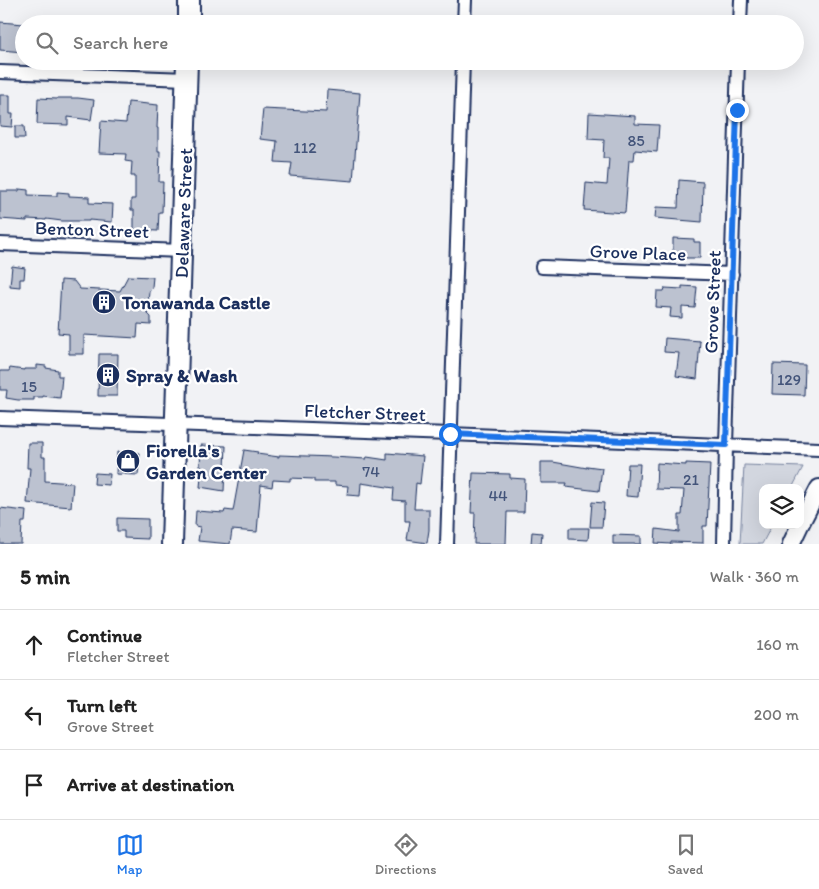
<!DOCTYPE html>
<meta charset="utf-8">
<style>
:root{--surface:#fff;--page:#f6f6f6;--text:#222;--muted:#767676;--line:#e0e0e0;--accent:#1a73e8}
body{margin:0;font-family:Itim,sans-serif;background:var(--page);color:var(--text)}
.controls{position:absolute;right:15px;bottom:15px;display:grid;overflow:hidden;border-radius:10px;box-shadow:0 5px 20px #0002}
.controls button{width:45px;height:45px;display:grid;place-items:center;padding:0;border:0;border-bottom:1px solid var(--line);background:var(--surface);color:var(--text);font:25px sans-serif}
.stop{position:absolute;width:15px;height:15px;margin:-11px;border:4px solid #1a73e8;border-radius:50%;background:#fff}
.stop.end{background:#1a73e8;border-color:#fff;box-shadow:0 1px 5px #0008}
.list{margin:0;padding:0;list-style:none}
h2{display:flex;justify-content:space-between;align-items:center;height:65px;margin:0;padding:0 20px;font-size:21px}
h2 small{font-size:16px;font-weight:400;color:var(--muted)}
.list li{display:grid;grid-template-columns:32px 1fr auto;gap:15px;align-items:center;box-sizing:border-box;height:70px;padding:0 20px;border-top:1px solid var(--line)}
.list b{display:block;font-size:19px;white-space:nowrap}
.list p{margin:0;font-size:16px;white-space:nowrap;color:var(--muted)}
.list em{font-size:16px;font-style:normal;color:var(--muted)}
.icon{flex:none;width:28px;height:28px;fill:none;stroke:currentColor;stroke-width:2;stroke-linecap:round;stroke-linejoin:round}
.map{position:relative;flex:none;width:819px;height:544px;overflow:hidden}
.search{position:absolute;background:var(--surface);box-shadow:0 5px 20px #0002;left:15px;right:15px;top:15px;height:55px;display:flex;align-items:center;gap:12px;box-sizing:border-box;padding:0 18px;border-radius:28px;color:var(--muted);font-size:19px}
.sheet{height:275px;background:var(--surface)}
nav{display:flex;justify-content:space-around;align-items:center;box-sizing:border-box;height:70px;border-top:1px solid var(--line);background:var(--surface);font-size:14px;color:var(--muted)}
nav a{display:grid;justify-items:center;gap:2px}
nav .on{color:var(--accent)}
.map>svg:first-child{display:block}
.green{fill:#d2d6df;stroke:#76829e}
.building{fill:#bcc2d0;stroke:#1b2f5e}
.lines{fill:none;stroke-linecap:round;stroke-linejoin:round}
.minor-casing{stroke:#1b2f5e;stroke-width:16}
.tertiary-casing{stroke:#1b2f5e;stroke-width:20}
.primary-casing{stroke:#1b2f5e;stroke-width:24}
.minor{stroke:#fff;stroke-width:12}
.tertiary{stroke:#fff;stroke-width:16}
.primary{stroke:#fff;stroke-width:20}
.route{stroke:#1a73e8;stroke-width:6}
.labels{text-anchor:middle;stroke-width:4.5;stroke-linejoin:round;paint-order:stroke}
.number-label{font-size:16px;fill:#43547a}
.street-label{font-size:19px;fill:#1b2f5e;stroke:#fff}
.poi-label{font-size:19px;font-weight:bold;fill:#1b2f5e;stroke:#fff;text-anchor:start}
</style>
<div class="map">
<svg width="819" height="544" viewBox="0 0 819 544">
<rect width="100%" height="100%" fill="#f1f2f5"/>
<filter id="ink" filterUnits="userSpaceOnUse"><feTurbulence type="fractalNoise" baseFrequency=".02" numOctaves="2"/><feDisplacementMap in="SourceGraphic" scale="10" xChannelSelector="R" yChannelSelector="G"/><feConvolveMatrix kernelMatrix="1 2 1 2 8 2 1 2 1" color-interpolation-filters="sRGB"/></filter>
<g filter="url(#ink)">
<path class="green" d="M 744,465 L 803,467 L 792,488 L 763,488 L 763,525 L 772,525 L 762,544 L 740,544 Z"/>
<path class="building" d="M 0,22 L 24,24 L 24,52 L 0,50 Z
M 327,90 L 360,93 L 353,181 L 290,176 L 292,163 L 275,162 L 277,141 L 260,139 L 263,109 L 326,112 Z
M 0,95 L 10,95 L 10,114 L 13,114 L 12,127 L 0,126 Z
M 38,98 L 57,99 L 57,98 L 78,98 L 94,100 L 91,120 L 68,117 L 68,125 L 37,124 Z
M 128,102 L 158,105 L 157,128 L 158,128 L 158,151 L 160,151 L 159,182 L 163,182 L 162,212 L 159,212 L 158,231 L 134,230 L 134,210 L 131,210 L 131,199 L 135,199 L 135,176 L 131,176 L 132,162 L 125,161 L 126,154 L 99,153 L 101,121 L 126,123 Z
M 589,113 L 635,116 L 635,124 L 659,125 L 657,152 L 635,150 L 634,160 L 629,160 L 625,213 L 584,210 L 586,183 L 607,185 L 609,158 L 603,158 L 604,140 L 588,139 Z
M 15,126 L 24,126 L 25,138 L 15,138 Z
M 679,180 L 703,182 L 702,222 L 655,218 L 656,207 L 678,208 Z
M 19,189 L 28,190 L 28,195 L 57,196 L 57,192 L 69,193 L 69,196 L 89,197 L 89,203 L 113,204 L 112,222 L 89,220 L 89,221 L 62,221 L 46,219 L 46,220 L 27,219 L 27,221 L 0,219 L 0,191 L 19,191 Z
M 673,238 L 694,239 L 694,242 L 700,242 L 700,258 L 673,258 Z
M 12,266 L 25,268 L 24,279 L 20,279 L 20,287 L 10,286 Z
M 128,276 L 153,277 L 152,287 L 149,292 L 147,313 L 151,317 L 151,325 L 138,324 L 137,338 L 84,335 L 84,354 L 69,354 L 69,334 L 58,333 L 61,280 L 74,281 L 80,289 L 120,291 Z
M 682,286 L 697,287 L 695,308 L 682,307 L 682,318 L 670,317 L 671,308 L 656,307 L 657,291 L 664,291 L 665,288 L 682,289 Z
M 665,338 L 700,341 L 697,379 L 676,376 L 679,353 L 664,352 Z
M 99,354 L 118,354 L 117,396 L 98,396 Z
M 773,364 L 805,365 L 804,395 L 772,394 Z
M 37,365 L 46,366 L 46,368 L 58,370 L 58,376 L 62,376 L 60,398 L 43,396 L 43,397 L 34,397 L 34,400 L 18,400 L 6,398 L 7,390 L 0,390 L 0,371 L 9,371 L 10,368 L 24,370 L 24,369 L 37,369 Z
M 28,443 L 42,443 L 42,457 L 45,457 L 45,481 L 73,483 L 71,507 L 27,503 L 30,468 L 27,468 Z
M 201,445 L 226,446 L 224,491 L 200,487 L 202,467 L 200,467 Z
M 244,450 L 258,452 L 257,454 L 279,457 L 279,455 L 333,457 L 366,459 L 367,457 L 387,460 L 387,453 L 423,456 L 420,484 L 416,483 L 414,509 L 429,509 L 429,530 L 427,543 L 407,540 L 410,521 L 405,521 L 405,501 L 393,500 L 394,488 L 361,483 L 360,496 L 347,495 L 348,486 L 335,485 L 335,482 L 314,482 L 314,479 L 290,478 L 290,481 L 273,480 L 272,487 L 261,485 L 257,532 L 232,530 L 230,544 L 198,541 L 200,527 L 195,526 L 196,511 L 224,513 L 225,510 L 233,511 Z
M 117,452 L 140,453 L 138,475 L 116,474 Z
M 541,462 L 553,462 L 587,468 L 587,466 L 602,468 L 599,491 L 566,487 L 567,483 L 541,483 Z
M 657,463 L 686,465 L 686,463 L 710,464 L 707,526 L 703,526 L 703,543 L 671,542 L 671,544 L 655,543 L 656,529 L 679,532 L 679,515 L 682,515 L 684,490 L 656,489 Z
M 628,464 L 640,464 L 638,497 L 626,496 Z
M 95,473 L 110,474 L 109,485 L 94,484 Z
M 473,473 L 510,474 L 510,478 L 525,479 L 524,512 L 507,512 L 506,544 L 474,544 L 475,513 L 471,513 Z
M 592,502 L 604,503 L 602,527 L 590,527 Z
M 0,508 L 26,511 L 25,522 L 22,522 L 21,544 L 0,544 Z
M 117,518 L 148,519 L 148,539 L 124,538 L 124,531 L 117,531 Z
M 569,528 L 589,528 L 588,540 L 569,539 Z
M 532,532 L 542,533 L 541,544 L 531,544 Z
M 613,535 L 641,536 L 641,544 L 613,544 Z"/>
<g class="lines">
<g class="minor-casing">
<path id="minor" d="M 464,24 L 465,0
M 740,24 L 741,0
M 0,72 L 187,79
M 0,244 L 182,251
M 542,267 L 732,274
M 0,418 L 450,434 L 819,449
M 447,544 L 463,61
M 724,544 L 726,445 L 738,61"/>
</g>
<g class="tertiary-casing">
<path id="tertiary" d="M 800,525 L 819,488
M 791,544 L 800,525"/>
</g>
<g class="primary-casing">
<path id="primary" d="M 189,24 L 189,0
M 172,544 L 187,61"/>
</g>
<use href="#minor" class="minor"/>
<use href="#tertiary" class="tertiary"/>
<use href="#primary" class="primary"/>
</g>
</g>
<g class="lines" filter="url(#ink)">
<path class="route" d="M 450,434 L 726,445 L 737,110"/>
</g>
<defs>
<g id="building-disc" transform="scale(1.25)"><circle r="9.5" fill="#1b2f5e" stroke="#fff"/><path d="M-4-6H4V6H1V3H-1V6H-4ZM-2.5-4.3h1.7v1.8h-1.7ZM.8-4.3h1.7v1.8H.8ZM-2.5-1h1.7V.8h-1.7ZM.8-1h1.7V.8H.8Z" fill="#fff"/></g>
<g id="shop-disc" transform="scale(1.25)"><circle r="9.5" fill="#1b2f5e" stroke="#fff"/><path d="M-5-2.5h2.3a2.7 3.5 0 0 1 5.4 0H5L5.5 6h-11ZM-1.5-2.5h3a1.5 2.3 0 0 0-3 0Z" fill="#fff"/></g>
</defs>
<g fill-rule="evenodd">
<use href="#building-disc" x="104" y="302"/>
<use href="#building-disc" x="108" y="375"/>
<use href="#shop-disc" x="128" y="461"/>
</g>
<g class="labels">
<g class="number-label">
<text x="636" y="146">85</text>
<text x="305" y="153">112</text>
<text x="789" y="385">129</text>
<text x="29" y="392">15</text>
<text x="371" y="477">74</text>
<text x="691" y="485">21</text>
<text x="498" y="501">44</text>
</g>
<g class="street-label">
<text transform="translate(183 213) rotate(-88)" y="7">Delaware Street</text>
<text transform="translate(92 229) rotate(2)" y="7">Benton Street</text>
<text transform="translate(638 252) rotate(2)" y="7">Grove Place</text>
<text transform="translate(712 302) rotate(-88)" y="7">Grove Street</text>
<text transform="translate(365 412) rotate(2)" y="7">Fletcher Street</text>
</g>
<g class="poi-label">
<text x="122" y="309">Tonawanda Castle</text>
<text x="126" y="382">Spray &amp; Wash</text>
<text x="146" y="457">Fiorella's<tspan x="146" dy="22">Garden Center</tspan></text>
</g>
</g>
</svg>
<div class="controls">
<button><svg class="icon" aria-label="layers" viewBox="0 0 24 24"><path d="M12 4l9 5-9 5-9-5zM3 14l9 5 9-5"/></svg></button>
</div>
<div class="stop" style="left:450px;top:434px"></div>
<div class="stop end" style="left:737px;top:110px"></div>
<div class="search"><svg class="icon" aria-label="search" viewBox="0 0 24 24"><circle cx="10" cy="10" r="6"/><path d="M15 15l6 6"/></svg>Search here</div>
</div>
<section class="sheet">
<h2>5 min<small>Walk · 360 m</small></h2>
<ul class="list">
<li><svg class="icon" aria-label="ahead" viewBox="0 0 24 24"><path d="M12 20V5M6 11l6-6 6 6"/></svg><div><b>Continue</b><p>Fletcher Street</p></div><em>160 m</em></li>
<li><svg class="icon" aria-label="left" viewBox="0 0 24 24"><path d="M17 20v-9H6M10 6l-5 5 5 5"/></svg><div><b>Turn left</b><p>Grove Street</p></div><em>200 m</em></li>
<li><svg class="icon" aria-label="arrive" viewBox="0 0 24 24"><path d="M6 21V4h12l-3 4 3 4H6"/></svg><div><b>Arrive at destination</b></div></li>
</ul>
</section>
<nav>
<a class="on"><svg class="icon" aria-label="map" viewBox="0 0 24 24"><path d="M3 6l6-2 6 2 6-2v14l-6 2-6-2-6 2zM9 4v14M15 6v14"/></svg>Map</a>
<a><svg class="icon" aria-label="directions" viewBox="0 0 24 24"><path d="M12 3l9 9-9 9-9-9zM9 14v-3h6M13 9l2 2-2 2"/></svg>Directions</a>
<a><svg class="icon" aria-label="saved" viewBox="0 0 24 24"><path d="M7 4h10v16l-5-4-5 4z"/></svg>Saved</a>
</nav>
